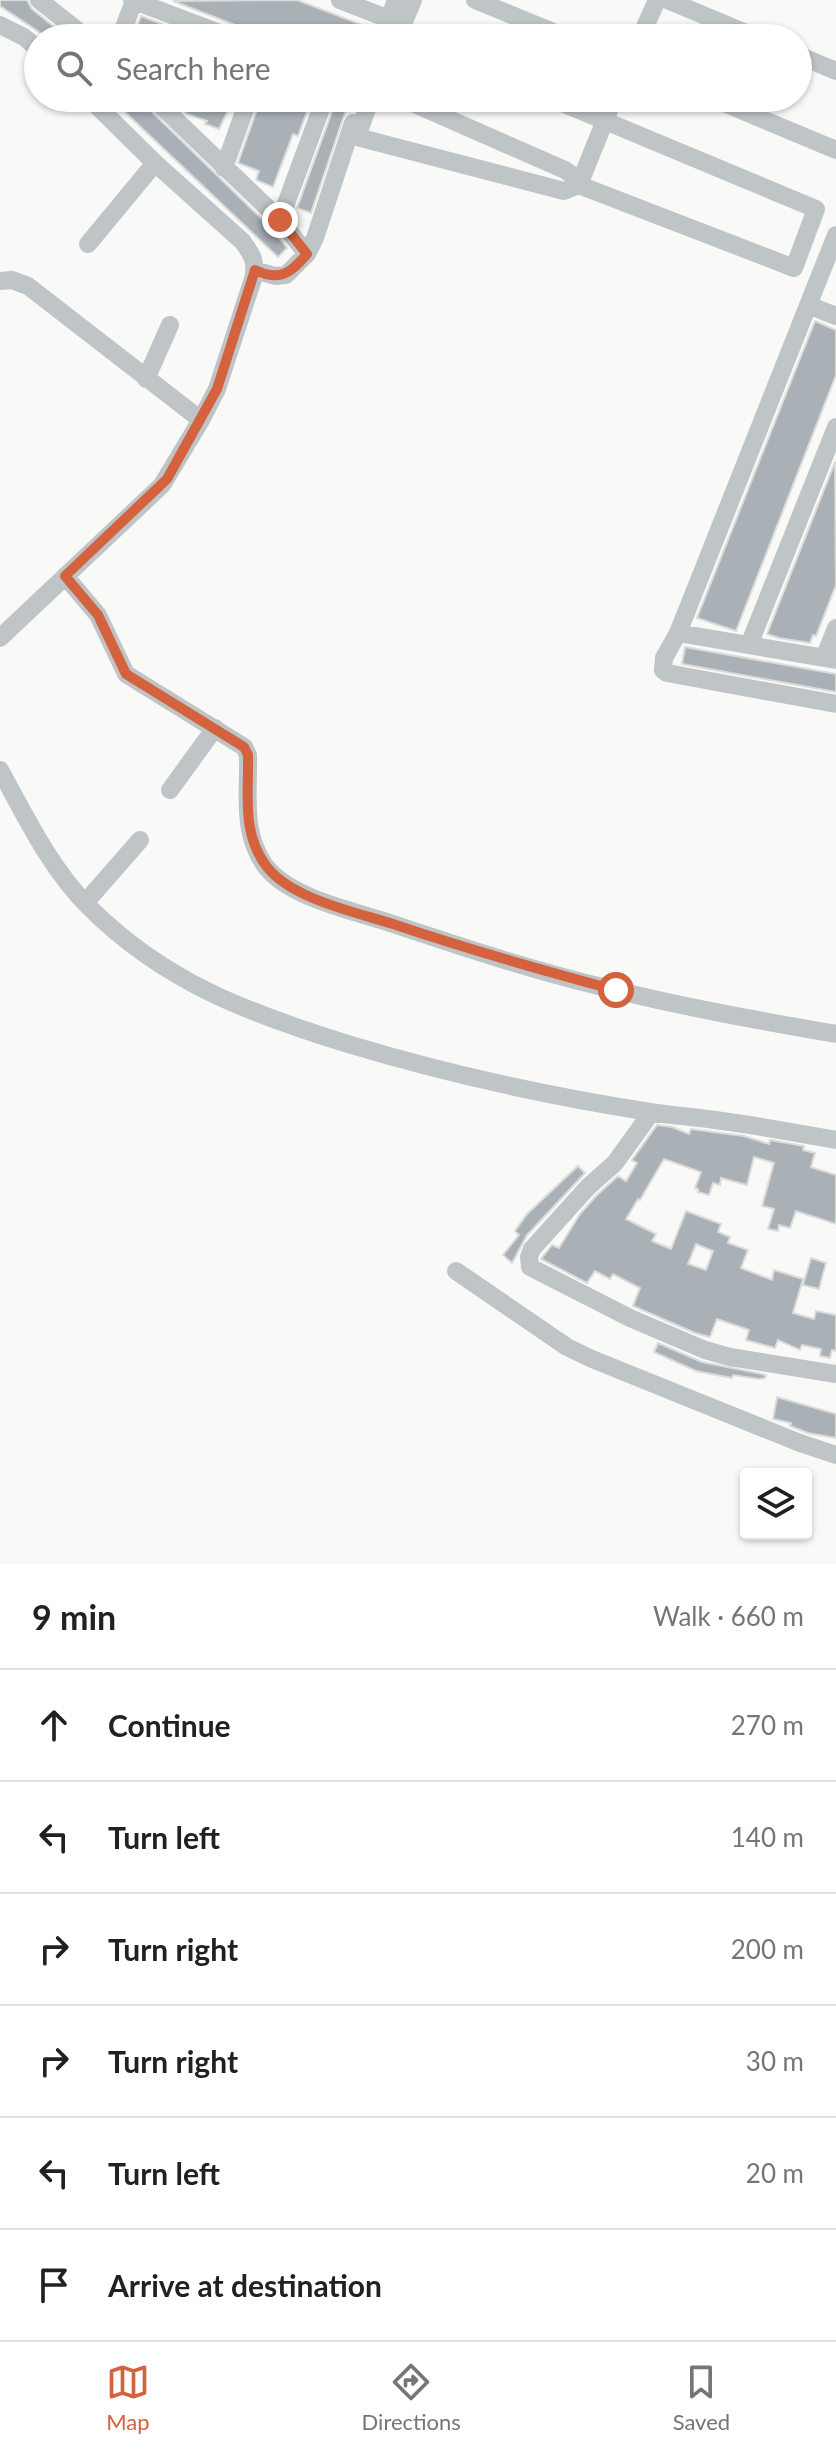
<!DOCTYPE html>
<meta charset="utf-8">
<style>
:root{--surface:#fff;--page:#f6f6f6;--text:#202124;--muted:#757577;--line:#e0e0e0;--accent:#d4623e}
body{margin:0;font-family:Lato,sans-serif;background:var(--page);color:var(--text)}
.controls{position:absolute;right:24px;bottom:24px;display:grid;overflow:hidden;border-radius:8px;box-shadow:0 2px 6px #0004}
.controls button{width:72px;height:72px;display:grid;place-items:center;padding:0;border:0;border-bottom:2px solid var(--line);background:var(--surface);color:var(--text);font:40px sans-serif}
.stop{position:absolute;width:24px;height:24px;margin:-18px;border:6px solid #d4623e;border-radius:50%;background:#fff}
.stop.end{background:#d4623e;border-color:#fff;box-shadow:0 2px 8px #0008}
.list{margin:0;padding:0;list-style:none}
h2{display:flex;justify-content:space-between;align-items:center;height:104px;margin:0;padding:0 32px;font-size:34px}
h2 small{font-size:26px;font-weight:400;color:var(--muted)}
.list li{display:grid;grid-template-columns:52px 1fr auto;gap:24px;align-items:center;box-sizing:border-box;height:112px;padding:0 32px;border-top:2px solid var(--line)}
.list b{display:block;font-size:30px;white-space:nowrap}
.list em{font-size:26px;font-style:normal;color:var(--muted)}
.icon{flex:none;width:44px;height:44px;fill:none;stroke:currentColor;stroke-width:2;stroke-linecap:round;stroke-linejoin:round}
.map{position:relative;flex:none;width:836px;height:1564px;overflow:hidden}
.search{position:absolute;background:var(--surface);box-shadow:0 2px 6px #0004;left:24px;right:24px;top:24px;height:88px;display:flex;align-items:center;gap:20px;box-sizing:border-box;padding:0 28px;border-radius:44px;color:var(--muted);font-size:30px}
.sheet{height:776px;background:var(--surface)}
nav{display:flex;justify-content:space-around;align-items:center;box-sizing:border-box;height:112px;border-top:2px solid var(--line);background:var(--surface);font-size:22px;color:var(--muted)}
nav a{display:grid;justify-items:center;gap:4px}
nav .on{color:var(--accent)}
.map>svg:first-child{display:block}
.building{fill:#a9b0b6;stroke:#dbdbda;stroke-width:2;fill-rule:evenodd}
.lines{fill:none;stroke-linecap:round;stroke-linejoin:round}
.minor{stroke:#bfc4c7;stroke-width:18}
.route{stroke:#d4623e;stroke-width:10}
</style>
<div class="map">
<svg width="836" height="1564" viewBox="0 0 836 1564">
<rect width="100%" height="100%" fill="#f9faf8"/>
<path class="building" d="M 0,0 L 27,0 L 32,9 L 68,38 L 48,38 L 0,6 Z
M 297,0 L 373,29 L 370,38 L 269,38 L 173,1 Z
M 141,16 L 198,38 L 133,37 Z
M 110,98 L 138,98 L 271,228 L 287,248 L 278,257 Z
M 185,98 L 234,98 L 219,129 L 205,124 L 207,121 L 187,114 L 181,108 Z
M 261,98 L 312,98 L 298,136 L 293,134 L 273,187 L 256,180 L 259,171 L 238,163 Z
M 337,98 L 350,98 L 311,213 L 297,208 Z
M 815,321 L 836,330 L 836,375 L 736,631 L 697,618 Z
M 835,462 L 836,585 L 816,636 L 813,635 L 810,643 L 779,638 L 767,634 Z
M 685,647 L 836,674 L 836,692 L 682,664 Z
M 657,1125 L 672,1127 L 689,1134 L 691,1129 L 744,1136 L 769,1144 L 770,1140 L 804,1146 L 803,1150 L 815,1153 L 811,1167 L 836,1175 L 836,1224 L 796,1211 L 790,1228 L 779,1225 L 778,1231 L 768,1229 L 774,1209 L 762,1206 L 774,1163 L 754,1157 L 747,1185 L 721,1178 L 720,1185 L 713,1183 L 709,1195 L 698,1192 L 698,1189 L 695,1188 L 701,1172 L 664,1159 L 640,1200 L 638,1199 L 626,1219 L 656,1234 L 652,1241 L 671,1249 L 686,1211 L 721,1224 L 718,1232 L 730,1237 L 728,1243 L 748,1250 L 741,1268 L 772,1280 L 774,1270 L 803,1279 L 793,1313 L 814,1319 L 816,1311 L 836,1315 L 836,1351 L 832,1350 L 830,1358 L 820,1356 L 821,1349 L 802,1345 L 800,1350 L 778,1340 L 775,1348 L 746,1340 L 749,1330 L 717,1319 L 710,1337 L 695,1333 L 633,1306 L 640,1288 L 613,1274 L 610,1279 L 595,1271 L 587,1283 L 541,1259 L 552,1245 L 559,1248 L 580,1214 L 596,1196 L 618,1176 L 626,1181 L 637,1163 L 632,1160 ZM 696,1244 L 713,1251 L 706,1270 L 688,1264 Z
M 578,1166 L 585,1173 L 527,1235 L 512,1263 L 503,1255 L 519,1235 L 515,1231 L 527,1214 Z
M 811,1258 L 826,1263 L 819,1289 L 803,1285 Z
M 658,1343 L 702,1362 L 766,1375 L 765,1378 L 759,1379 L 733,1375 L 732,1378 L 696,1371 L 654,1352 Z
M 777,1397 L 836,1414 L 836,1438 L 808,1433 L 790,1426 L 791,1423 L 773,1419 Z"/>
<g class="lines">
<path class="minor" d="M 39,0 L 87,38
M 132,0 L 233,38
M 340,0 L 389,19
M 475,0 L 568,38
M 667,0 L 758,38
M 0,25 L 24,37 L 38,49
M 120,38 L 134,1
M 382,38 L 396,0
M 404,38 L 398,36 L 413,0
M 640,38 L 657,0
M 798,55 L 836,71
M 89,98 L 155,163 L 242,241 C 252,254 257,262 253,279 L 217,389 L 201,420
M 153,98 L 280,220 L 307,254
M 371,98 L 357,137 L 564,191 L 579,185 L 614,98
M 401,98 L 565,170 L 576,178 L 579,185 L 794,268 L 816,209 L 550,98
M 712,98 L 836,150
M 224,168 L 249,98
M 280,220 L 325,98
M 836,235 L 678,633 L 664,658 L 663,670 L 667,673 L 836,704
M 88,244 L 155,163
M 255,270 L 275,276 L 286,275 L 307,254 L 315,238 L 353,123
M 0,281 L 12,280 L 28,286 L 201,420 L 162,485 L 0,638
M 808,305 L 836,316
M 146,379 L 170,325
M 65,576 L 98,615 L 126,674 L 244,747 L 248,755 C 249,795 241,833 266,867 C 291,898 350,910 387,922 C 462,947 537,972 615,990 C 688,1008 762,1021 836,1034
M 678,633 L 836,660
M 749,645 L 836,427
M 824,658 L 836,628
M 0,770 C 26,817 50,868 89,907 C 164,982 248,1013 348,1044 C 447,1074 548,1096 650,1112 C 674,1116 698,1117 722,1121 C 760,1126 798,1133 836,1140
M 170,790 L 215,728
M 85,903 L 140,840
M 651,1113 L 615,1163 L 588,1187 L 532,1249 L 529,1257 L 530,1267 L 630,1318 L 705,1350 L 730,1357 L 836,1374
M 456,1271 L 567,1347 L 592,1359 L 800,1443 L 836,1455"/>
</g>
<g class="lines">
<path class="route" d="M 280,220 L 307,254 C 291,273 280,282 255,270 L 217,389 L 167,479 L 65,576 L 98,615 L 126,674 L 244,747 L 248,755 C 249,795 241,833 267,867 C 292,899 355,912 393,924 C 467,949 541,970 616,990"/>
</g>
</svg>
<div class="controls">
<button><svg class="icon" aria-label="layers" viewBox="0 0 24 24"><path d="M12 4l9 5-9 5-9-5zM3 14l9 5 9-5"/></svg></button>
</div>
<div class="stop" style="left:616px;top:990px"></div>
<div class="stop end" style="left:280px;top:220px"></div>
<div class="search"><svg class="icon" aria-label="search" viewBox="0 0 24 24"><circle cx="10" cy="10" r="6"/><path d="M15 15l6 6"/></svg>Search here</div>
</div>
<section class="sheet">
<h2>9 min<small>Walk · 660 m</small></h2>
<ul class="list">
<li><svg class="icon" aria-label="ahead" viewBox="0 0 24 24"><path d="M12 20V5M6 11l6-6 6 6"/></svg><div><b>Continue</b></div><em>270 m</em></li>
<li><svg class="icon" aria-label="left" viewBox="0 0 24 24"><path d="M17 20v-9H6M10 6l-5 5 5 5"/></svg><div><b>Turn left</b></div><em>140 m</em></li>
<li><svg class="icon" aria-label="right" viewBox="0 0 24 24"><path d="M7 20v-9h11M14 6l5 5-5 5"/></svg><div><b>Turn right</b></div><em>200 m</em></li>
<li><svg class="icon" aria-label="right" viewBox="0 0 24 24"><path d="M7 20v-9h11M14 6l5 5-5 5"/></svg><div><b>Turn right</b></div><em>30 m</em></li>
<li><svg class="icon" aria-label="left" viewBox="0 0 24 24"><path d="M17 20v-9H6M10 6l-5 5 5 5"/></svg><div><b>Turn left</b></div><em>20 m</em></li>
<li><svg class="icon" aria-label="arrive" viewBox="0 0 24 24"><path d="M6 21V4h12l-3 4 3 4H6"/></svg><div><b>Arrive at destination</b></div></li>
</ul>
</section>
<nav>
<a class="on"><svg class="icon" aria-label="map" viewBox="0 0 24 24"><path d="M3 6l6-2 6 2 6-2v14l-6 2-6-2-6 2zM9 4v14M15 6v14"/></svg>Map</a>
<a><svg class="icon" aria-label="directions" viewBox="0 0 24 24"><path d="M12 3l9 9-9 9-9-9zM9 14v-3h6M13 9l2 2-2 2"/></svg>Directions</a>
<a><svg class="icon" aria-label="saved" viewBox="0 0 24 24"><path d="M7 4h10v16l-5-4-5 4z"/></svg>Saved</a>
</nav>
